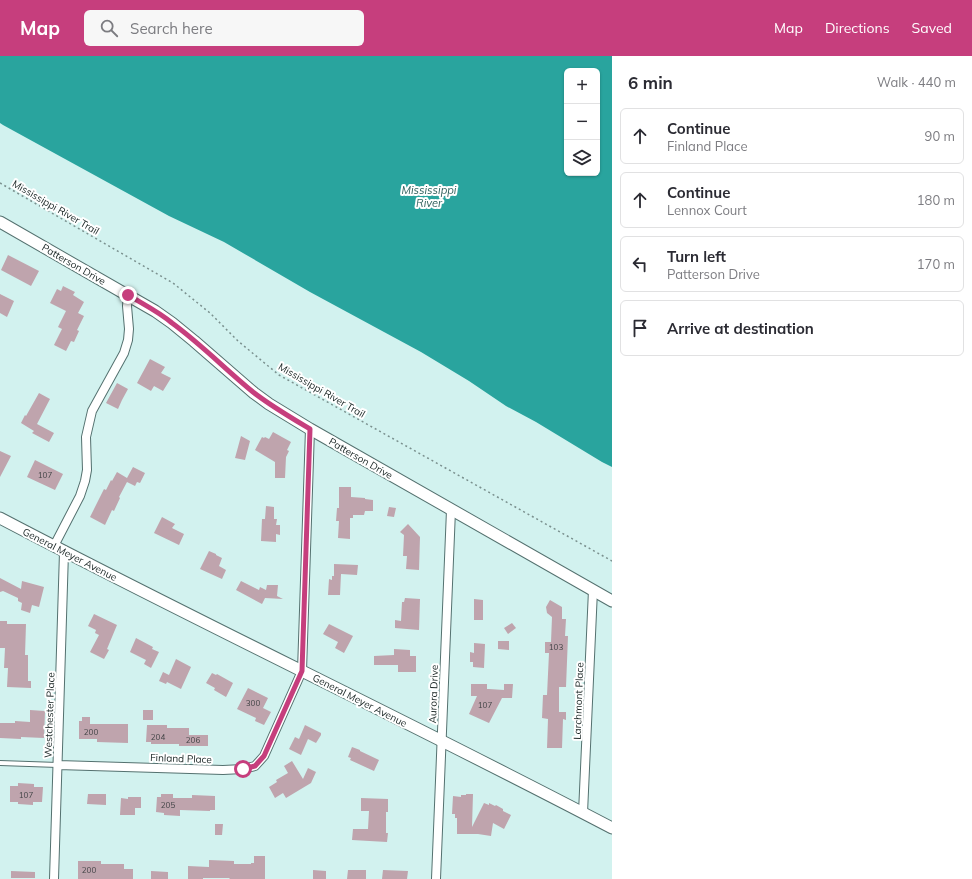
<!DOCTYPE html>
<meta charset="utf-8">
<style>
:root{--surface:#fff;--page:#f7f7f7;--text:#2b2b33;--muted:#7c7c81;--line:#e1e1e2;--accent:#c63e7d}
body{margin:0;font-family:Mulish,sans-serif;background:var(--page);color:var(--text)}
.controls{position:absolute;right:12px;top:12px;display:grid;overflow:hidden;border-radius:6px;box-shadow:0 1px 3px #0004}
.controls button{width:36px;height:36px;display:grid;place-items:center;padding:0;border:0;border-bottom:1px solid var(--line);background:var(--surface);color:var(--text);font:20px sans-serif}
.stop{position:absolute;width:12px;height:12px;margin:-9px;border:3px solid #c63e7d;border-radius:50%;background:#fff}
.stop.end{background:#c63e7d;border-color:#fff;box-shadow:0 1px 4px #0008}
.list{margin:0;padding:0;list-style:none}
h2{display:flex;justify-content:space-between;align-items:center;height:52px;margin:0;padding:0 16px;font-size:17px}
h2 small{font-size:13px;font-weight:400;color:var(--muted)}
.list li{display:grid;grid-template-columns:26px 1fr auto;gap:12px;align-items:center;box-sizing:border-box;height:56px;margin:0 8px 8px;padding:0 8px;border:1px solid var(--line);border-radius:6px}
.list b{display:block;font-size:15px;white-space:nowrap}
.list p{margin:0;font-size:13px;white-space:nowrap;color:var(--muted)}
.list em{font-size:13px;font-style:normal;color:var(--muted)}
.icon{flex:none;width:22px;height:22px;fill:none;stroke:currentColor;stroke-width:2;stroke-linecap:round;stroke-linejoin:round}
.map{position:relative;flex:none;width:612px;height:823px;overflow:hidden}
header{display:flex;align-items:center;gap:24px;box-sizing:border-box;height:56px;padding:0 20px;background:var(--accent);color:#fff}
header strong{font-size:19px}
nav{display:flex;gap:22px;margin-inline-start:auto;font-size:14px}
.search{width:280px;height:36px;background:var(--page);display:flex;align-items:center;gap:10px;box-sizing:border-box;padding:0 14px;border-radius:6px;color:var(--muted);font-size:15px}
main{display:flex}
aside{flex:1;background:var(--surface)}
.map>svg:first-child{display:block}
.water{fill:#29a49e;fill-rule:evenodd}
.building{fill:#bfa4ad}
.lines{fill:none;stroke-linecap:round;stroke-linejoin:round}
.service-casing{stroke:#54716f;stroke-width:6}
.minor-casing{stroke:#54716f;stroke-width:10}
.tertiary-casing{stroke:#54716f;stroke-width:13}
.path{stroke:#7a908e;stroke-width:1.5;stroke-dasharray:2 3;stroke-linecap:butt}
.service{stroke:#fff;stroke-width:4}
.minor{stroke:#fff;stroke-width:8}
.tertiary{stroke:#fff;stroke-width:11}
.route{stroke:#c63e7d;stroke-width:5}
.labels{text-anchor:middle;stroke-width:4;stroke-linejoin:round;paint-order:stroke}
.number-label{font-size:8px;fill:#424446}
.street-label{font-size:10px;fill:#182423;stroke:#fff}
.water-label{font-size:11px;font-style:italic;fill:#30615d;stroke:#fff}
</style>
<header>
<strong>Map</strong>
<div class="search"><svg class="icon" aria-label="search" viewBox="0 0 24 24"><circle cx="10" cy="10" r="6"/><path d="M15 15l6 6"/></svg>Search here</div>
<nav><a>Map</a><a>Directions</a><a>Saved</a></nav>
</header>
<main>
<div class="map">
<svg width="612" height="823" viewBox="0 0 612 823">
<rect width="100%" height="100%" fill="#d2f2ef"/>
<path class="water" d="M 0,0 L 612,0 L 612,411 L 602,406 L 536,366 L 506,350 L 469,325 L 421,296 L 310,236 L 224,186 L 169,160 L 3,69 L 0,67 ZM 567,15 L 597,15 L 597,117 L 567,117 Z"/>
<path class="building" d="M 8,199 L 39,215 L 31,230 L 1,214 Z
M 63,230 L 75,236 L 73,239 L 84,246 L 78,257 L 84,260 L 77,274 L 79,275 L 74,286 L 71,285 L 66,295 L 54,289 L 62,273 L 58,271 L 66,255 L 50,247 L 57,233 L 61,235 Z
M 0,238 L 14,245 L 7,261 L 0,257 Z
M 150,303 L 165,311 L 161,317 L 171,322 L 163,335 L 154,330 L 151,335 L 137,327 Z
M 117,327 L 128,333 L 122,344 L 118,353 L 106,347 Z
M 39,337 L 50,343 L 37,368 L 54,377 L 49,386 L 32,377 L 34,375 L 21,367 L 25,359 L 26,360 Z
M 273,376 L 291,386 L 287,394 L 289,395 L 286,401 L 285,422 L 275,422 L 275,406 L 255,394 L 262,381 L 264,382 L 265,381 L 269,383 Z
M 241,380 L 250,385 L 245,404 L 235,402 Z
M 0,395 L 11,400 L 0,421 Z
M 35,404 L 63,418 L 55,434 L 27,421 Z
M 133,411 L 145,417 L 140,427 L 137,426 L 135,430 L 127,426 L 119,441 L 120,442 L 114,455 L 112,454 L 105,469 L 90,461 L 104,433 L 106,434 L 111,424 L 112,425 L 117,416 L 127,422 Z
M 339,431 L 351,431 L 351,441 L 365,442 L 365,443 L 373,444 L 373,455 L 365,455 L 364,459 L 353,459 L 353,462 L 350,462 L 350,483 L 338,482 L 339,465 L 336,465 L 337,452 L 339,452 Z
M 266,450 L 274,451 L 274,463 L 277,463 L 276,469 L 280,469 L 280,479 L 276,478 L 276,486 L 261,485 L 262,463 L 265,463 Z
M 389,451 L 396,452 L 394,461 L 387,460 Z
M 162,461 L 175,468 L 172,472 L 184,478 L 179,489 L 154,477 Z
M 408,468 L 420,481 L 419,514 L 406,513 L 407,500 L 403,500 L 404,479 L 400,476 Z
M 209,495 L 216,498 L 216,499 L 222,502 L 219,510 L 226,514 L 222,523 L 200,513 Z
M 334,508 L 358,509 L 357,519 L 341,518 L 340,539 L 328,539 L 329,523 L 332,524 L 332,520 L 334,520 Z
M 0,522 L 21,533 L 22,525 L 44,531 L 39,551 L 32,549 L 30,557 L 21,554 L 22,547 L 18,545 L 18,542 L 3,535 L 0,536 Z
M 241,525 L 259,534 L 260,531 L 266,534 L 267,529 L 278,529 L 277,540 L 283,543 L 265,542 L 262,548 L 236,534 Z
M 405,542 L 420,543 L 419,574 L 395,572 L 395,564 L 401,565 L 402,546 L 404,546 Z
M 474,543 L 483,544 L 483,564 L 474,564 Z
M 550,544 L 562,551 L 562,563 L 566,563 L 565,580 L 568,580 L 566,631 L 559,631 L 559,656 L 566,656 L 566,664 L 563,663 L 562,692 L 547,692 L 548,663 L 542,662 L 543,639 L 547,639 L 549,597 L 545,597 L 545,586 L 551,586 L 552,561 L 547,557 L 546,551 Z
M 94,558 L 117,569 L 107,593 L 109,594 L 104,603 L 90,596 L 99,579 L 95,577 L 96,574 L 88,570 Z
M 0,565 L 7,565 L 7,568 L 26,568 L 25,599 L 28,599 L 28,625 L 31,625 L 31,632 L 7,631 L 8,612 L 4,612 L 5,592 L 0,592 Z
M 512,567 L 516,572 L 508,578 L 504,572 Z
M 329,568 L 353,580 L 344,597 L 335,592 L 338,586 L 323,578 Z
M 136,582 L 153,591 L 152,593 L 159,596 L 151,612 L 144,608 L 146,604 L 130,596 Z
M 498,585 L 509,585 L 509,594 L 498,593 Z
M 474,587 L 485,588 L 484,612 L 473,611 L 473,606 L 470,606 L 470,596 L 474,597 Z
M 394,593 L 410,594 L 410,600 L 416,600 L 416,616 L 398,616 L 398,609 L 374,609 L 374,600 L 394,599 Z
M 176,603 L 191,611 L 181,633 L 167,626 L 166,628 L 159,625 L 163,616 L 169,619 Z
M 212,617 L 216,619 L 217,618 L 233,627 L 226,641 L 214,634 L 215,632 L 206,627 Z
M 471,628 L 487,628 L 487,633 L 489,633 L 504,634 L 504,628 L 513,628 L 512,642 L 502,642 L 489,667 L 469,658 L 477,640 L 471,640 Z
M 248,632 L 268,642 L 263,652 L 271,656 L 264,669 L 255,665 L 256,662 L 237,653 Z
M 30,654 L 45,655 L 44,682 L 21,681 L 21,683 L 0,682 L 0,667 L 15,667 L 15,665 L 30,666 Z
M 143,654 L 153,654 L 153,664 L 143,664 Z
M 82,661 L 90,661 L 90,668 L 128,668 L 128,687 L 97,686 L 97,683 L 79,683 L 79,665 L 82,665 Z
M 147,669 L 167,669 L 167,672 L 189,672 L 189,679 L 208,679 L 208,690 L 179,690 L 179,688 L 151,688 L 151,686 L 146,686 Z
M 305,669 L 321,677 L 321,679 L 316,687 L 308,683 L 301,699 L 289,693 L 295,681 L 299,683 Z
M 352,691 L 360,694 L 360,695 L 379,704 L 374,715 L 350,704 L 351,702 L 348,701 Z
M 292,705 L 303,723 L 308,712 L 316,716 L 311,727 L 286,742 L 283,737 L 275,742 L 269,731 L 277,726 L 276,724 L 288,717 L 284,710 Z
M 18,727 L 34,728 L 34,731 L 43,731 L 42,746 L 33,746 L 33,749 L 18,748 L 18,746 L 10,746 L 10,730 L 18,730 Z
M 88,738 L 106,738 L 106,749 L 87,748 Z
M 161,738 L 173,738 L 173,742 L 192,742 L 192,739 L 215,740 L 215,754 L 210,754 L 210,755 L 180,754 L 180,760 L 164,759 L 164,757 L 156,756 L 157,741 L 161,741 Z
M 466,738 L 473,738 L 472,771 L 484,747 L 489,749 L 489,747 L 495,750 L 496,749 L 503,753 L 503,755 L 511,759 L 504,773 L 493,767 L 491,780 L 478,778 L 457,778 L 457,762 L 455,762 L 455,758 L 452,758 L 453,740 L 461,741 L 461,739 L 466,739 Z
M 128,741 L 141,741 L 141,752 L 135,752 L 135,759 L 120,759 L 121,742 L 128,743 Z
M 361,742 L 388,743 L 388,756 L 386,756 L 386,777 L 388,777 L 387,786 L 352,784 L 353,773 L 368,773 L 369,755 L 361,755 Z
M 215,768 L 223,768 L 222,779 L 215,779 Z
M 254,800 L 265,800 L 265,823 L 229,823 L 230,822 L 203,822 L 203,823 L 188,823 L 188,810 L 209,811 L 209,804 L 234,805 L 234,808 L 251,808 L 251,807 L 254,807 Z
M 78,805 L 101,805 L 101,808 L 124,808 L 124,813 L 133,813 L 133,823 L 78,823 Z
M 313,814 L 326,815 L 326,823 L 313,823 Z
M 348,814 L 366,814 L 366,823 L 347,823 Z
M 383,814 L 408,815 L 407,823 L 382,823 Z
M 11,815 L 35,816 L 35,822 L 11,822 Z
M 151,815 L 168,816 L 168,823 L 151,823 Z"/>
<g class="lines">
<g class="service-casing">
<path id="service" d="M 0,707 L 58,709"/>
</g>
<g class="minor-casing">
<path id="minor" d="M 54,490 L 80,440 L 85,425 L 87,414 L 86,381 L 92,355 L 124,297 L 128,284 L 129,273 L 127,250 L 128,239
M 58,709 L 223,714 L 243,713 L 255,710 L 264,700 L 302,615 L 310,373
M 583,757 L 593,534
M 54,823 L 64,496
M 436,823 L 451,454"/>
</g>
<g class="tertiary-casing">
<path id="tertiary" d="M 0,166 L 155,255 L 172,267 L 194,285 L 254,337 L 269,348 L 310,373 L 612,545
M 0,462 C 202,568 410,666 612,772"/>
</g>
<path class="path" d="M 0,127 L 173,227 L 210,257 L 238,285 L 279,319 L 612,505"/>
<use href="#service" class="service"/>
<use href="#minor" class="minor"/>
<use href="#tertiary" class="tertiary"/>
</g>
<g class="lines">
<path class="route" d="M 128,239 C 143,248 159,256 172,267 C 201,288 226,314 253,336 C 271,350 290,361 310,373 L 302,615 L 264,700 L 255,710 L 243,713"/>
</g>
<g class="labels">
<g class="number-label">
<text x="45" y="422">107</text>
<text x="556" y="594">103</text>
<text x="253" y="650">300</text>
<text x="485" y="652">107</text>
<text x="91" y="679">200</text>
<text x="158" y="684">204</text>
<text x="193" y="687">206</text>
<text x="26" y="742">107</text>
<text x="168" y="752">205</text>
<text x="89" y="817">200</text>
</g>
<g class="street-label">
<text transform="translate(56 151) rotate(30)" y="4">Mississippi River Trail</text>
<text transform="translate(74 208) rotate(30)" y="4">Patterson Drive</text>
<text transform="translate(322 334) rotate(30)" y="4">Mississippi River Trail</text>
<text transform="translate(361 402) rotate(30)" y="4">Patterson Drive</text>
<text transform="translate(70 498) rotate(27)" y="4">General Meyer Avenue</text>
<text transform="translate(433 638) rotate(-88)" y="4">Aurora Drive</text>
<text transform="translate(360 644) rotate(27)" y="4">General Meyer Avenue</text>
<text transform="translate(578 645) rotate(-88)" y="4">Larchmont Place</text>
<text transform="translate(49 659) rotate(-88)" y="4">Westchester Place</text>
<text transform="translate(181 702) rotate(2)" y="4">Finland Place</text>
</g>
<g class="water-label">
<text x="429" y="138">Mississippi<tspan x="429" dy="13">River</tspan></text>
</g>
</g>
</svg>
<div class="controls">
<button>+</button>
<button>−</button>
<button><svg class="icon" aria-label="layers" viewBox="0 0 24 24"><path d="M12 4l9 5-9 5-9-5zM3 14l9 5 9-5"/></svg></button>
</div>
<div class="stop" style="left:243px;top:713px"></div>
<div class="stop end" style="left:128px;top:239px"></div>
</div>
<aside>
<h2>6 min<small>Walk · 440 m</small></h2>
<ul class="list">
<li><svg class="icon" aria-label="ahead" viewBox="0 0 24 24"><path d="M12 20V5M6 11l6-6 6 6"/></svg><div><b>Continue</b><p>Finland Place</p></div><em>90 m</em></li>
<li><svg class="icon" aria-label="ahead" viewBox="0 0 24 24"><path d="M12 20V5M6 11l6-6 6 6"/></svg><div><b>Continue</b><p>Lennox Court</p></div><em>180 m</em></li>
<li><svg class="icon" aria-label="left" viewBox="0 0 24 24"><path d="M17 20v-9H6M10 6l-5 5 5 5"/></svg><div><b>Turn left</b><p>Patterson Drive</p></div><em>170 m</em></li>
<li><svg class="icon" aria-label="arrive" viewBox="0 0 24 24"><path d="M6 21V4h12l-3 4 3 4H6"/></svg><div><b>Arrive at destination</b></div></li>
</ul>
</aside>
</main>
